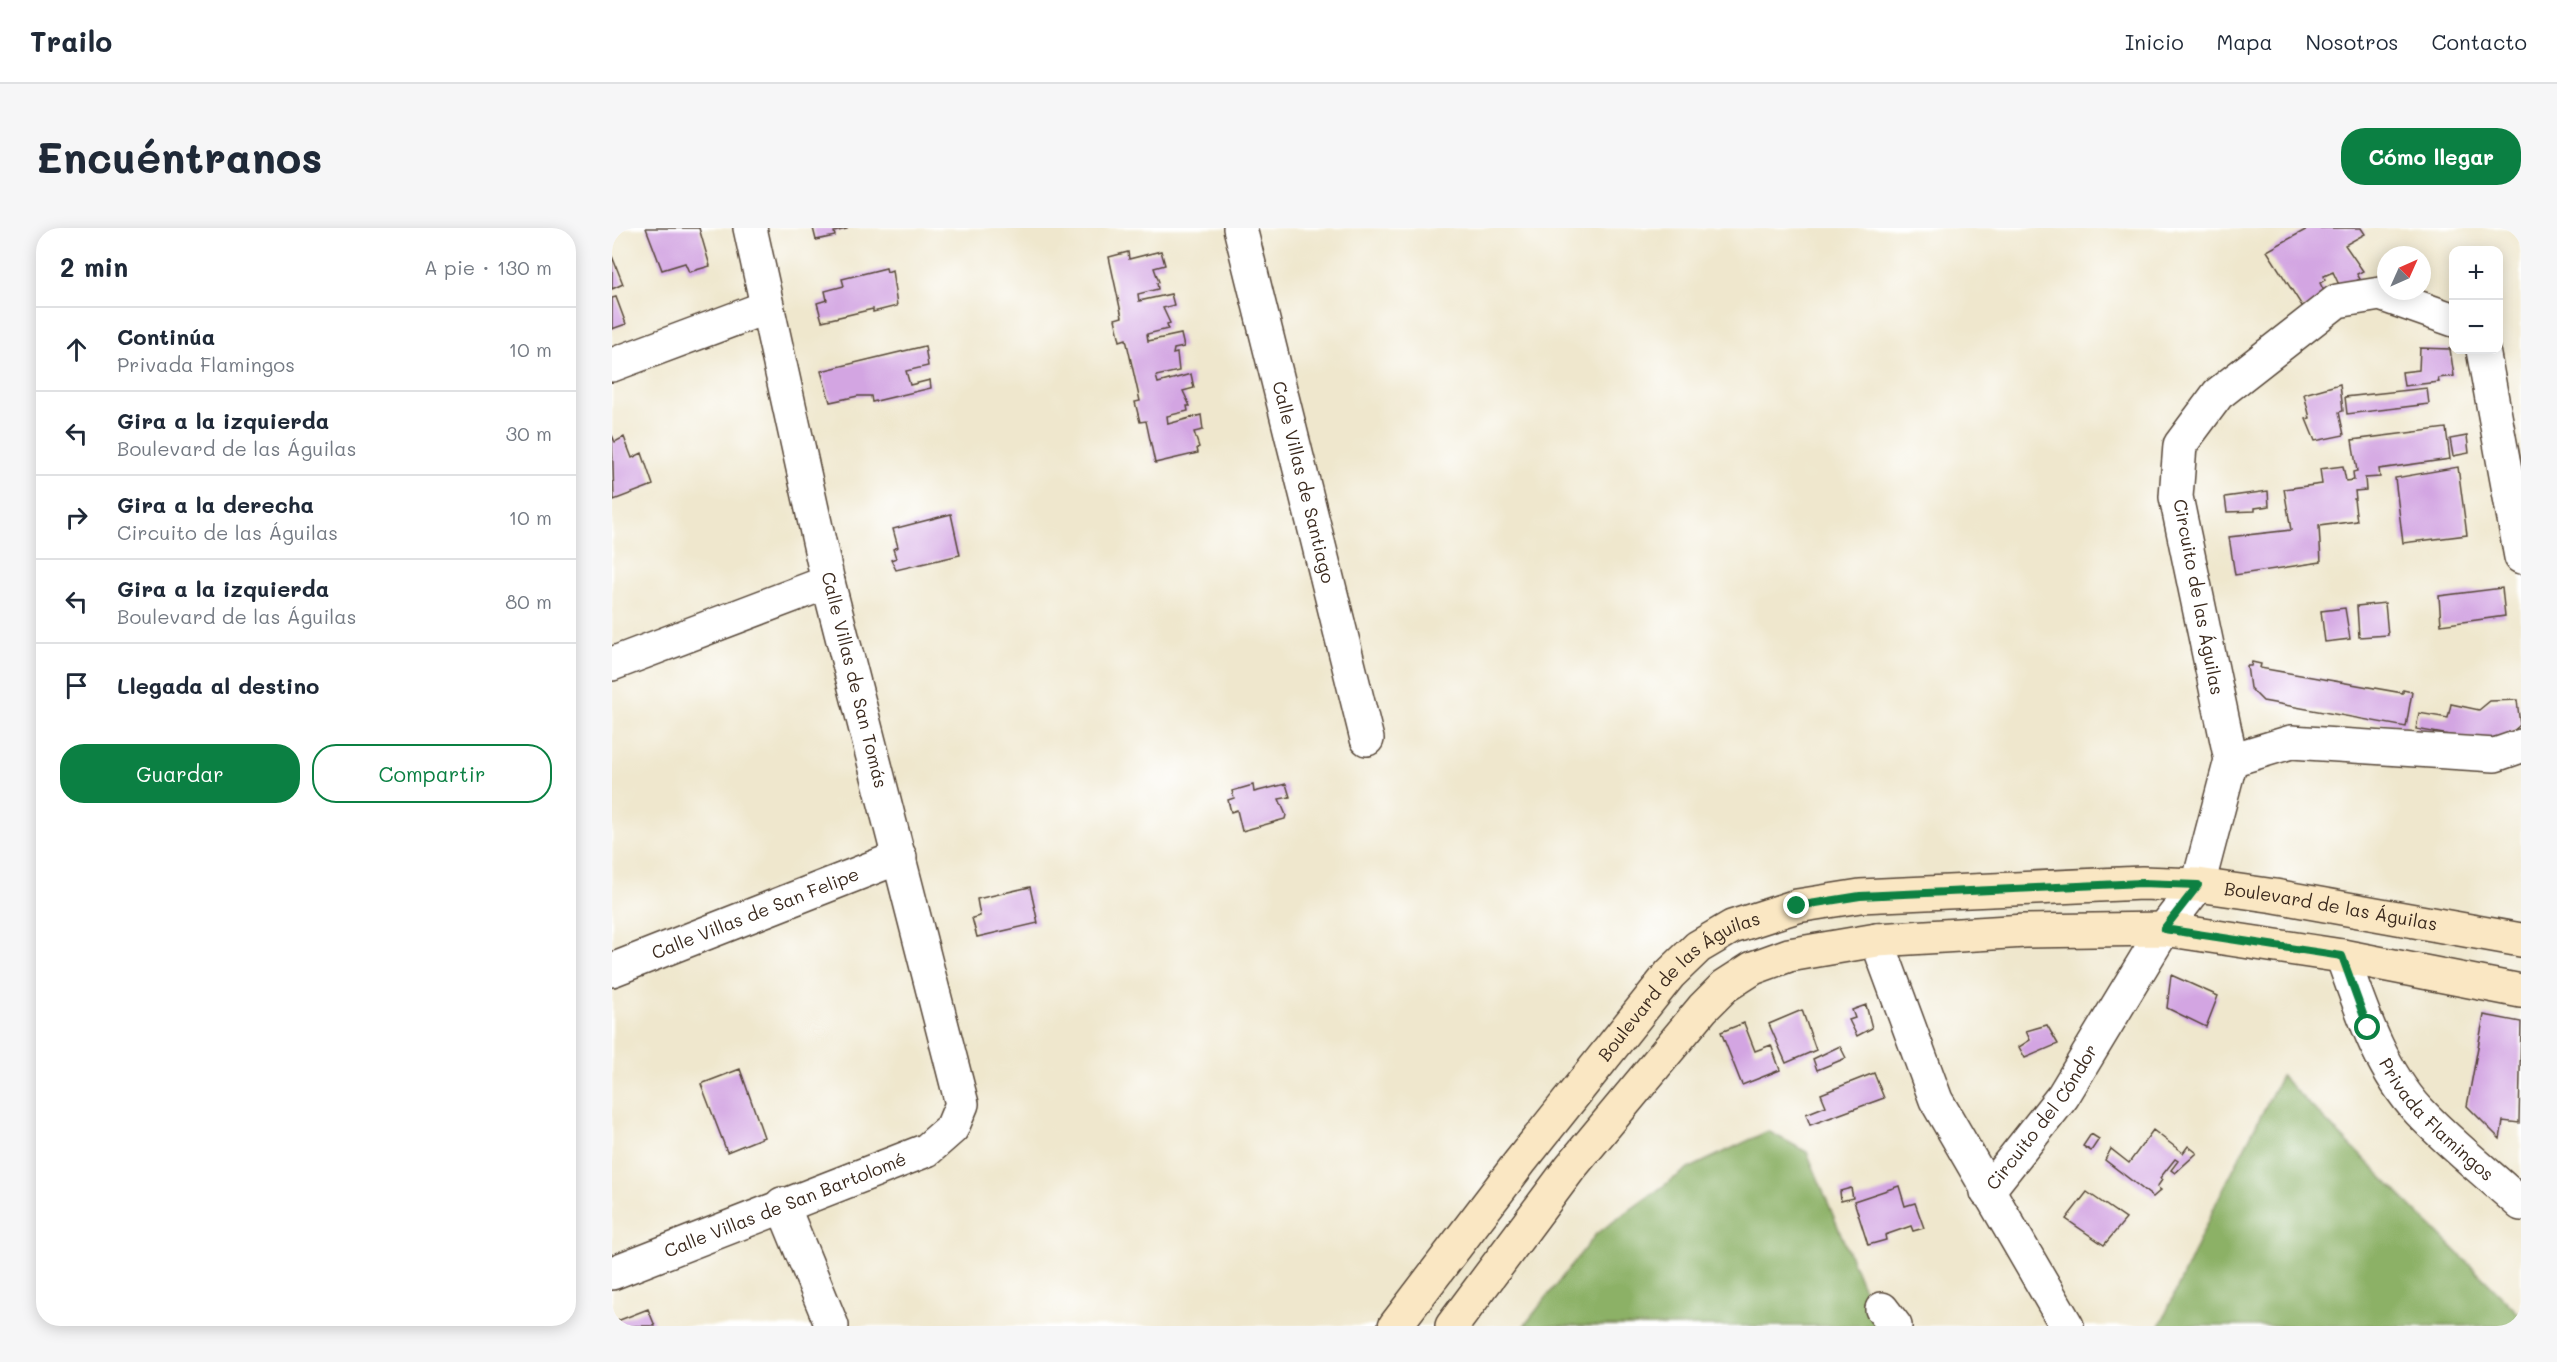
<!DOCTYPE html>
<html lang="es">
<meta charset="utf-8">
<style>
:root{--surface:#fff;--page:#f6f6f7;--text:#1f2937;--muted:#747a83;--line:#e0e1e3;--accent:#0b8043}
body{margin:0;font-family:Mali,sans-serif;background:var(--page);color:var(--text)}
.controls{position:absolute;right:18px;top:18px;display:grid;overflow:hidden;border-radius:12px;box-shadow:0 3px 15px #0003}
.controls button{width:54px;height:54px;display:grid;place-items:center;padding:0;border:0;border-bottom:2px solid var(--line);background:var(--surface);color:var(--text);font:30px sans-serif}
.compass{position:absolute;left:1765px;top:18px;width:54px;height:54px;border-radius:50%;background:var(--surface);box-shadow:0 3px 15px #0003;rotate:45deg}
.stop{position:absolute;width:18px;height:18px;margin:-14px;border:4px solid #0b8043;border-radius:50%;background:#fff}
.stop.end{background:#0b8043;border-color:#fff;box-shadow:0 2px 6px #0008}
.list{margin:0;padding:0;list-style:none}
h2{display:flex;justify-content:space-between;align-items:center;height:78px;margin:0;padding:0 24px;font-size:26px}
h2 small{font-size:20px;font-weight:400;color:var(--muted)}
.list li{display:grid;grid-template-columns:39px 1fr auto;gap:18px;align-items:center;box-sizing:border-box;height:84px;padding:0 24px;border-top:2px solid var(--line)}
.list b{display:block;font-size:22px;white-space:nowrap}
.list p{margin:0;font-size:20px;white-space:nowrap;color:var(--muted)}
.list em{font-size:20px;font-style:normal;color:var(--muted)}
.actions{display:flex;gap:12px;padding:18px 24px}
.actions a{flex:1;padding:14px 0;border:2px solid var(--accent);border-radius:24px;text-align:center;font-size:21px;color:var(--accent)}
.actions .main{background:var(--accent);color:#fff}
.icon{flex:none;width:33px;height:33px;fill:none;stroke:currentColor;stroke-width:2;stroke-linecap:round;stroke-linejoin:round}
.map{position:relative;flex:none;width:1909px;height:1098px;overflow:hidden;border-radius:24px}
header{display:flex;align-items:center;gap:36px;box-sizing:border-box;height:84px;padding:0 30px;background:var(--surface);border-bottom:2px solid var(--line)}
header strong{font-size:28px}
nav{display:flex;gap:33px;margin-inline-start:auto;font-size:21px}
.intro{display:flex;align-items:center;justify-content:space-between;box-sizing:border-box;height:144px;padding:0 36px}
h1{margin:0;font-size:42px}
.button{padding:15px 27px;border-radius:24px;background:var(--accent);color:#fff;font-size:21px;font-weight:700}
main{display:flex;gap:36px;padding:0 36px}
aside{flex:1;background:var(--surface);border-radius:24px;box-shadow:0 3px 15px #0003}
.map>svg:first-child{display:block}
.forest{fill:#8cb166;stroke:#646e42;stroke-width:1.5}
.building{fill:#d3a5e2}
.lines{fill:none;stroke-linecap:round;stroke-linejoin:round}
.minor-casing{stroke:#564638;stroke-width:36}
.secondary-casing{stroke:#564638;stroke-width:36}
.minor{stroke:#fff;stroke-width:33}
.secondary{stroke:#fae7c3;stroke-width:33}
.route{stroke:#0b8043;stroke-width:8}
.labels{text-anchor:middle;stroke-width:4.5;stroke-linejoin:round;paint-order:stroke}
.street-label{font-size:18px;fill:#3b2a1e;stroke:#fff}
</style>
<header>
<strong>Trailo</strong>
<nav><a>Inicio</a><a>Mapa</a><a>Nosotros</a><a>Contacto</a></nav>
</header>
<div class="intro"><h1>Encuéntranos</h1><a class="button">Cómo llegar</a></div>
<main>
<aside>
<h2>2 min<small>A pie · 130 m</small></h2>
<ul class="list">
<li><svg class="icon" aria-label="ahead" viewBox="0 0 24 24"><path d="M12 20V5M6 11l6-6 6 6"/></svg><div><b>Continúa</b><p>Privada Flamingos</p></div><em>10 m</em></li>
<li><svg class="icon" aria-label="left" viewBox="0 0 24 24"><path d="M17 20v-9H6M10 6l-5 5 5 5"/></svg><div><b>Gira a la izquierda</b><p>Boulevard de las Águilas</p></div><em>30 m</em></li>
<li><svg class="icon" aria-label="right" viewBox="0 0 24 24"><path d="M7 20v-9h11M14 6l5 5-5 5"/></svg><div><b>Gira a la derecha</b><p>Circuito de las Águilas</p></div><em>10 m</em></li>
<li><svg class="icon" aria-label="left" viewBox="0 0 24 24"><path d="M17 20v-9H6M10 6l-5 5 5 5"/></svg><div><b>Gira a la izquierda</b><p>Boulevard de las Águilas</p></div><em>80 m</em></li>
<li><svg class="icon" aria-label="arrive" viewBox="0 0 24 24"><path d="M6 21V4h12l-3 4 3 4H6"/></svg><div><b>Llegada al destino</b></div></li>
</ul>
<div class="actions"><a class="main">Guardar</a><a>Compartir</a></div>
</aside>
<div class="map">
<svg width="1909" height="1098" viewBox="0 0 1909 1098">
<rect width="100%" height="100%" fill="#fff"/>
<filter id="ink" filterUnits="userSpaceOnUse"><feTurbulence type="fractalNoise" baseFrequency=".0167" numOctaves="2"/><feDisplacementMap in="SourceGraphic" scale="12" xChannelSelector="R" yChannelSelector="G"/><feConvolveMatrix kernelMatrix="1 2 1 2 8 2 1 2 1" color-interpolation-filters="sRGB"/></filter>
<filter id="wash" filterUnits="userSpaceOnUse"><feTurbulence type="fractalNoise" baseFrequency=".008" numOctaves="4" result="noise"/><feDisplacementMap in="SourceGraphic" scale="24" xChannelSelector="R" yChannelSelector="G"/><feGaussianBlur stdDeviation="1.35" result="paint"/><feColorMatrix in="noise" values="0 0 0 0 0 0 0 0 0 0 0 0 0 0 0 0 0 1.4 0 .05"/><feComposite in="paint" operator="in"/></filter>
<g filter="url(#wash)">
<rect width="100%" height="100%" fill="#efe7cd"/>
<path class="forest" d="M 1669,848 L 1909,1088 L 1909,1098 L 1548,1098 L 1605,973 Z
M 1156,903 L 1195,924 L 1267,1098 L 912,1098 L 984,1006 L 1074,942 Z"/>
<g id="blocks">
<path class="building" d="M 34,0 L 87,0 L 98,38 L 77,44 L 73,35 L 50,42 Z
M 201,0 L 235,0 L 235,1 L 222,4 L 223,8 L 204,12 Z
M 1697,0 L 1749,0 L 1753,6 L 1733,17 L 1751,43 L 1745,46 L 1748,51 L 1729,61 L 1721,44 L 1712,48 L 1713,52 L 1708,55 L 1715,69 L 1692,81 L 1655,23 Z
M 549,23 L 553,37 L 542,40 L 547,54 L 545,55 L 546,61 L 526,66 L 527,73 L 559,66 L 562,77 L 551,80 L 558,95 L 555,96 L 556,101 L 535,106 L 536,113 L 569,106 L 572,119 L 562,121 L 561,126 L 565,125 L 567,143 L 544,148 L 546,155 L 579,146 L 582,160 L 571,163 L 578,178 L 575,178 L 576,183 L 555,188 L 556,196 L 589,187 L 591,202 L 582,204 L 587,219 L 585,220 L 586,225 L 543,235 L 534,193 L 528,194 L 523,174 L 528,173 L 514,111 L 508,113 L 503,91 L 510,89 L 497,29 L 516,24 L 517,31 Z
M 0,28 L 11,56 L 0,61 Z
M 274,40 L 275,44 L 280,42 L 285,78 L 261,84 L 261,81 L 210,93 L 205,75 L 215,72 L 213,63 L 232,58 L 230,51 Z
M 4,69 L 14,96 L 0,101 L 0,70 Z
M 313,118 L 316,138 L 294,143 L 298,157 L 318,152 L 319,160 L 260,174 L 259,168 L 246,168 L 218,174 L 209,143 Z
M 1808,120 L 1838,121 L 1842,148 L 1826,150 L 1827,154 L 1792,158 L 1790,144 L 1807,142 Z
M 1728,156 L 1731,183 L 1727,184 L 1732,207 L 1703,213 L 1694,191 L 1698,190 L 1692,166 Z
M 1815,160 L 1817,176 L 1735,186 L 1733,169 Z
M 1834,200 L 1838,231 L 1767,241 L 1768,249 L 1753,250 L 1754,262 L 1743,263 L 1744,271 L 1742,271 L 1745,293 L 1707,298 L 1709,334 L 1623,347 L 1617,309 L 1679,302 L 1672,261 L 1710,256 L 1708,241 L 1731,238 L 1734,253 L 1742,252 L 1741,244 L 1745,243 L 1740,212 Z
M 0,207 L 3,214 L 12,209 L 20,230 L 30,225 L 41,257 L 2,272 Z
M 1855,208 L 1857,225 L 1841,228 L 1838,211 Z
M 1846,239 L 1855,307 L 1791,315 L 1783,250 Z
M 1656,263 L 1657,278 L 1643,280 L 1643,283 L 1615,284 L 1613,269 Z
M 339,286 L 348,327 L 284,342 L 279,332 L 284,330 L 281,321 L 286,319 L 281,301 Z
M 1890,360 L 1893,388 L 1829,397 L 1827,368 Z
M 1773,375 L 1776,407 L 1747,409 L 1745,378 Z
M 1733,380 L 1738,411 L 1713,414 L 1709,383 Z
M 1640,434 L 1649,436 L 1648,440 L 1791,465 L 1791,462 L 1800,464 L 1794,499 L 1651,473 L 1638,460 L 1635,438 L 1639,438 Z
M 1905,472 L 1908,497 L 1887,516 L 1804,501 L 1807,485 L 1836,490 L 1839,476 L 1867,482 L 1878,473 Z
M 674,556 L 678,569 L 667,571 L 674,587 L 673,591 L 630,603 L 625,582 L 619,584 L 616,572 L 622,570 L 620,563 L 641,557 L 642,564 Z
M 418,659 L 426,695 L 365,709 L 360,690 L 368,688 L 365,671 Z
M 1559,747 L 1606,768 L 1594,799 L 1555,780 Z
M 1254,777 L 1260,800 L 1245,808 L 1237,792 L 1243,790 L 1240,782 Z
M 1190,782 L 1204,822 L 1174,835 L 1157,796 Z
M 1872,787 L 1909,794 L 1907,895 L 1891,893 L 1888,911 L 1855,878 Z
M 1132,795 L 1143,823 L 1159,817 L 1168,842 L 1130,857 L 1109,804 Z
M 1435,797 L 1446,816 L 1413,830 L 1407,819 L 1418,812 L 1414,803 Z
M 1228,818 L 1234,830 L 1205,842 L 1201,831 Z
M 128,841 L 152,909 L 115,924 L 89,856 Z
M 1262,845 L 1272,870 L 1198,897 L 1194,886 L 1214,878 L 1209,866 Z
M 1541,902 L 1571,925 L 1576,918 L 1585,925 L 1563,945 L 1559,942 L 1566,933 L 1563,931 L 1548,950 L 1550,952 L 1545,959 L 1549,962 L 1541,969 L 1493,932 L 1499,921 L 1517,935 Z
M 1479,906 L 1487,911 L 1479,923 L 1471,918 Z
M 1287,958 L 1293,978 L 1303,975 L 1312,1000 L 1301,1003 L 1299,998 L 1273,1007 L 1274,1012 L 1256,1017 L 1242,973 Z
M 1239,960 L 1241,970 L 1229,973 L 1228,963 Z
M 1475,964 L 1514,991 L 1492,1017 L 1454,991 Z
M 36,1081 L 43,1098 L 0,1098 L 0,1095 Z"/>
</g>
</g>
<g filter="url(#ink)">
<use href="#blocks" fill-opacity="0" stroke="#564638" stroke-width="1.5"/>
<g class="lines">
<g class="minor-casing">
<g id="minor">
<path id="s1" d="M 628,0 L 755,511"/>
<path d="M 1871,122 L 1909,329"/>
<path d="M 0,137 L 155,79"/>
<path d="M 0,436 L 216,354"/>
<path d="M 1619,532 L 1679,514 L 1883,527 L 1909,518"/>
<path d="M 1265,712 L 1324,872 L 1455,1098"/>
<path id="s2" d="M 1730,728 C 1749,781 1768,841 1807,883 C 1838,916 1875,945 1909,976"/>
<path id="s3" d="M 0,742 L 288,629"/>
<path id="s4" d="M 1375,964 L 1451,868 L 1552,701 L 1586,657 L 1619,532 L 1564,269 L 1568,217 L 1606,166 L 1725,73 L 1768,66 L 1842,92"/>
<path d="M 170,976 L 220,1098"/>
<path id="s5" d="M 0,1045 L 315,922 L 340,900 L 350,876 L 216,354 L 138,0"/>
<path d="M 1270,1081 L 1283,1098"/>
</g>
</g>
<g class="secondary-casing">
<g id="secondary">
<path id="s6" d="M 783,1098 L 908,934 L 1058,746 L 1086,719 L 1120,699 L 1185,678 L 1248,668 L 1530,655 L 1586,657 L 1663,668 L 1909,712"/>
<path d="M 840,1098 L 958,940 L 1091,780 L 1113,758 L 1141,740 L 1177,727 L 1265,712 L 1413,703 L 1552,701 L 1730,728 L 1909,763"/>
</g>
</g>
<use href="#minor" class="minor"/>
<use href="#secondary" class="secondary"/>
</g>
</g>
<g class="lines" filter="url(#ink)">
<path class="route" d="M 1185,678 L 1248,668 L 1530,655 L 1586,657 L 1552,701 L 1730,728 L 1756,800"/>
</g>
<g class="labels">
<g class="street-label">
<text dy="6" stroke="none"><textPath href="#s1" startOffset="262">Calle Villas de Santiago</textPath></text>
<text transform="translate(1586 369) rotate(79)" y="6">Circuito de las Águilas</text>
<text transform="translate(242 452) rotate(76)" y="6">Calle Villas de San Tomás</text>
<text dy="6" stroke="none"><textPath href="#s6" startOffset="1130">Boulevard de las Águilas</textPath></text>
<text dy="6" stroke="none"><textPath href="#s3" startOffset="154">Calle Villas de San Felipe</textPath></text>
<text dy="6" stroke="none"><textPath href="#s6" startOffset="446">Boulevard de las Águilas</textPath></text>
<text dy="6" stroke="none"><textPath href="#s4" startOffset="93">Circuito del Cóndor</textPath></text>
<text dy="6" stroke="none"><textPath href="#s2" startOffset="192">Privada Flamingos</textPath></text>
<text dy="6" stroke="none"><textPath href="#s5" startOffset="186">Calle Villas de San Bartolomé</textPath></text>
</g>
</g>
</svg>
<div class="controls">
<button>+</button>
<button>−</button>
</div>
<svg class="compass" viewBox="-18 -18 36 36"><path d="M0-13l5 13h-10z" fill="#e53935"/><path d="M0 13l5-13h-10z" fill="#747a83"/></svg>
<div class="stop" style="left:1756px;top:800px"></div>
<div class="stop end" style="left:1185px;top:678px"></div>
</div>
</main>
